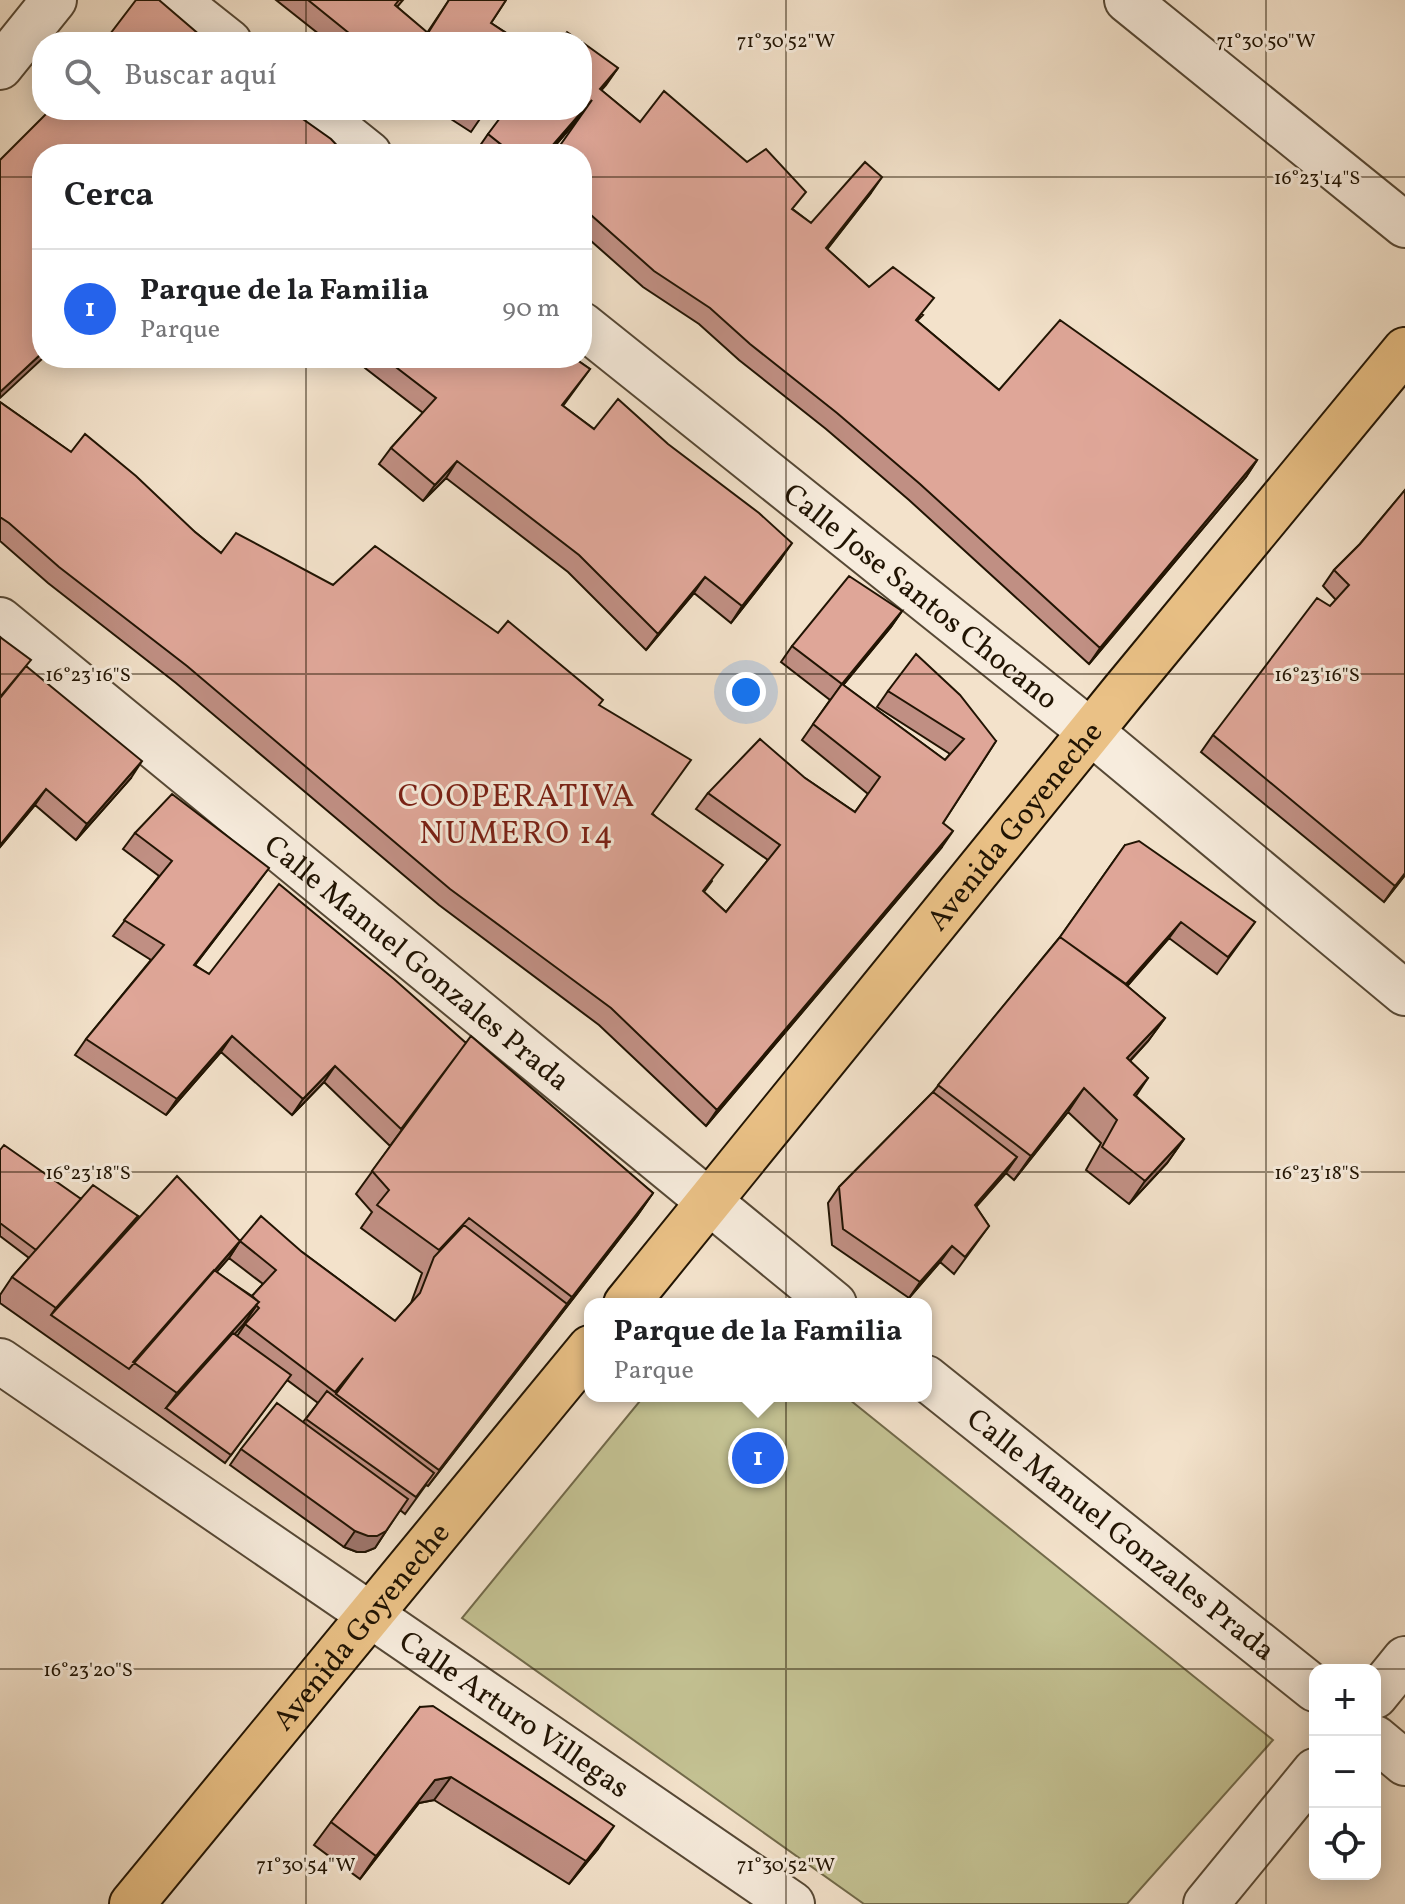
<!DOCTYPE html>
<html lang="es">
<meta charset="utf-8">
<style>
:root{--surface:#fff;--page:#f2f2f2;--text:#202124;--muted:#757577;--line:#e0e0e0;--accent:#2563eb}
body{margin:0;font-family:Vollkorn,serif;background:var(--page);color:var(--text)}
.controls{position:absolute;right:24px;bottom:24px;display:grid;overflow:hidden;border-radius:16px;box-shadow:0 4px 20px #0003}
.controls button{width:72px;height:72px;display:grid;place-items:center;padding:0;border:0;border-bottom:2px solid var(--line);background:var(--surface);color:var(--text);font:40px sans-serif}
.you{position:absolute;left:746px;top:692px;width:28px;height:28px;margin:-20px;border:6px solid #fff;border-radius:50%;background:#1a73e8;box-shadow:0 0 0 12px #1a73e833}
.badge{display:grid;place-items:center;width:52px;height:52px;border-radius:50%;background:var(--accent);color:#fff;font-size:26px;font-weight:700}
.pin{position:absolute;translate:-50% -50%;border:4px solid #fff;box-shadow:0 2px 8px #0006}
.popup{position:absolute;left:584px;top:1298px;width:348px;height:104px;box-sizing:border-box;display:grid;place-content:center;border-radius:16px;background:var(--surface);filter:drop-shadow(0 2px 6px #0005);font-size:26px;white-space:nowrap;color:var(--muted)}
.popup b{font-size:30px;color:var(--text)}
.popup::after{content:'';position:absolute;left:50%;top:100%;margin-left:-16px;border:16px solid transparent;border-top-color:var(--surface)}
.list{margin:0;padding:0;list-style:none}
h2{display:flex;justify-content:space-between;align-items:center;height:104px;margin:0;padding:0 32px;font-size:34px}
h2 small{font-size:26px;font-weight:400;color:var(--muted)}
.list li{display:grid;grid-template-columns:52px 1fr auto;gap:24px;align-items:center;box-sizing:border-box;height:120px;padding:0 32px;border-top:2px solid var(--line)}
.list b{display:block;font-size:30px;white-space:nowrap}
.list p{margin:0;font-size:26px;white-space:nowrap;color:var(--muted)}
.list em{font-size:26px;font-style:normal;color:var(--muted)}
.icon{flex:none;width:44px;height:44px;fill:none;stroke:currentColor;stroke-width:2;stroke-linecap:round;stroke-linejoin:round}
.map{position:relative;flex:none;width:1405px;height:1904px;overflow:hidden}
.search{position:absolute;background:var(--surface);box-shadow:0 4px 20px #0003;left:32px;top:32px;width:560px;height:88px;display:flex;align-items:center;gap:20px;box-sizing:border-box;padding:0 28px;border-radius:32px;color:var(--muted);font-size:30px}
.panel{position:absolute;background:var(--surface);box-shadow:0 4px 20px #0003;left:32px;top:144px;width:560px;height:224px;border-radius:32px}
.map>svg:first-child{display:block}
.green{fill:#c3c192;stroke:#726a4a;stroke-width:2}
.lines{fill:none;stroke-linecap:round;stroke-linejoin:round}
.minor-casing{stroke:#564835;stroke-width:48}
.major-casing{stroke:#211403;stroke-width:48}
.minor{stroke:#f7ecdd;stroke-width:44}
.major{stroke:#eac186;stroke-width:44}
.wall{fill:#c08f83;stroke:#211403;stroke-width:2;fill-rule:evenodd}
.shaded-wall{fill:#9c746a;stroke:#211403;stroke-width:2}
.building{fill:#dfa698;stroke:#211403;stroke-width:2}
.ticks{fill:none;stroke:#211403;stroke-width:2;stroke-opacity:0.45}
.labels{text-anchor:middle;stroke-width:6;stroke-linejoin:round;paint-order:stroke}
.street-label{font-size:30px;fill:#211403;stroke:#f7ecdd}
.neighbourhood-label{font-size:32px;letter-spacing:2px;fill:#7a1f14;stroke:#f7ecdd}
.ticks-label{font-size:20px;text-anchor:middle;fill:#211403;stroke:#f7ecdd;stroke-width:6;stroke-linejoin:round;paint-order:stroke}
</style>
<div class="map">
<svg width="1405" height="1904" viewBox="0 0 1405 1904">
<rect width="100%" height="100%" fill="#f3e2cb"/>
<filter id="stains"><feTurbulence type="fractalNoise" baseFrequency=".0025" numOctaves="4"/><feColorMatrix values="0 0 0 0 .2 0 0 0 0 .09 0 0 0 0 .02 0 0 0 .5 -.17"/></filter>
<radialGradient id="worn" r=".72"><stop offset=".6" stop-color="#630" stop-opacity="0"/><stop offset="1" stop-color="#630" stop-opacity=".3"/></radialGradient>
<path class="green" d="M 644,1396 L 845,1396 L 1273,1740 L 1127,1904 L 864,1904 L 462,1618 Z"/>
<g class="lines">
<g class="minor-casing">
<g id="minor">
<path d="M 176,0 L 229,42"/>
<path d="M 1127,0 L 1405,225"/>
<path d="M 0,67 L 54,0"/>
<path d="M 314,110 L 369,154"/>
<path id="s1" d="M 582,325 L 1091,732 L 1405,993"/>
<path id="s2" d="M 0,620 L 834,1304"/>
<path id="s3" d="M 0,1361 L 792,1904"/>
<path id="s4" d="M 926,1378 L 1315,1689"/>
<path d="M 1375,1696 L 1405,1659"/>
<path d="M 1375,1738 L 1405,1763"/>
<path d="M 1206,1904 L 1315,1771"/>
</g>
</g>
<g class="major-casing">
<g id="major">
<path id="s5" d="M 626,1304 L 1122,693 L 1405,350"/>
<path id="s6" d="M 132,1904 L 590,1348"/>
</g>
</g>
<use href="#minor" class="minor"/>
<use href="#major" class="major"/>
</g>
<path class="wall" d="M 276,0 L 403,0 L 397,7 L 427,33 L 449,0 L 506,0 L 491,23 L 520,42 L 329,42 Z
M 618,68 L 601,90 L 640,122 L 794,210 L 811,223 L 871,193 L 827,249 L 869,287 L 923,315 L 917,321 L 999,390 L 1257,460 L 1246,477 L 1089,664 L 909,500 L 826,429 L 739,360 L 699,324 L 643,287 L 582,233 L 582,154 L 580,117 L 548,154 L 482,154 L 477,150 L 488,134 Z
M 437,110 L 486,110 L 471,132 Z
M 355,358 L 574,358 L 590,369 L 563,406 L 594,429 L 781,559 L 731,623 L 694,593 L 646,650 L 568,572 L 446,478 L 423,501 L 379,464 L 391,448 L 423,413 L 365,368 Z
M 0,402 L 71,452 L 195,532 L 221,553 L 333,585 L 599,705 L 653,814 L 712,881 L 704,892 L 726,912 L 768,860 L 696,809 L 708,793 L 805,778 L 855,812 L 868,794 L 802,740 L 830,700 L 781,662 L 792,646 L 902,611 L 891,627 L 843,685 L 945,760 L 950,754 L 877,707 L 888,691 L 996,741 L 943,823 L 942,847 L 706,1126 L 599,1025 L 439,905 L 176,683 L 48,583 L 0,541 Z
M 1405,490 L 1405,875 L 1384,902 L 1201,752 L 1213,735 L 1336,600 L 1323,586 L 1334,570 L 1360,544 Z
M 0,637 L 26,666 L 131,778 L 76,840 L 35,805 L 0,847 Z
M 135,833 L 257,884 L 195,965 L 209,974 L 466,1043 L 653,1193 L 637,1216 L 428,1486 L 426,1485 L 405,1514 L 400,1510 L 375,1548 L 365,1552 L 357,1552 L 344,1547 L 230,1465 L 241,1449 L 303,1422 L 318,1403 L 287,1380 L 225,1463 L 160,1416 L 0,1303 L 0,1295 L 12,1277 L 29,1258 L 0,1236 L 0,1150 L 81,1199 L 138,1216 L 130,1228 L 240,1241 L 229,1258 L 216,1272 L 252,1296 L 263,1284 L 229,1258 L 240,1241 L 302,1252 L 395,1321 L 411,1303 L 422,1273 L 361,1228 L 372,1212 L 356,1194 L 426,1097 L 390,1146 L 324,1082 L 292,1115 L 221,1052 L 166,1115 L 75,1055 L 86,1039 L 151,960 L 113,936 L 159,876 L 123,849 ZM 245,1322 L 246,1323 L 237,1336 L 234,1334 Z
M 1125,845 L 1255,922 L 1217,974 L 1169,938 L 1127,986 L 1165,1018 L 1148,1041 L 1130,1061 L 1148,1078 L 1136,1096 L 1184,1139 L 1167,1163 L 1129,1204 L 1086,1170 L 1101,1143 L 1068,1112 L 1014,1180 L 1006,1173 L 976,1207 L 989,1226 L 954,1274 L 940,1262 L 909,1298 L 832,1245 L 828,1203 L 839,1187 L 933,1092 L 1060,937 Z
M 420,1707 L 598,1849 L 569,1884 L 434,1800 L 419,1803 L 360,1879 L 314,1845 L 331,1822 Z"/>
<path class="shaded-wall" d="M 618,68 L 606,85 L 588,105 L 600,89 Z
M 592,100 L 580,116 L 548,154 L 545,154 Z
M 882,177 L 871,193 L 815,265 L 826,248 Z
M 42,353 L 42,358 L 43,358 L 0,398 L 0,392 Z
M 1257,460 L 1246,477 L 1089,664 L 1100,648 Z
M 457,461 L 446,478 L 423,501 L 435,485 Z
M 792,543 L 781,559 L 731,623 L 742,606 Z
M 705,577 L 694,593 L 646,650 L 658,634 Z
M 902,611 L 891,627 L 830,701 L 842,684 Z
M 142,761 L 131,778 L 76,840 L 87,824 Z
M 46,789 L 35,805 L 0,847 L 0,845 Z
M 953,831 L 942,847 L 706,1126 L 717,1110 Z
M 269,868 L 257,884 L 183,981 L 194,965 Z
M 1405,873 L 1405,875 L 1384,902 L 1395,886 Z
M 1181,922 L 1169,938 L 1109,1007 L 1120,991 Z
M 1165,1018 L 1148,1041 L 1111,1081 L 1127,1058 Z
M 232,1036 L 221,1052 L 166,1115 L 177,1099 Z
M 335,1066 L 324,1082 L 292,1115 L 303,1099 Z
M 1084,1088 L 1068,1112 L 1014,1180 L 1031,1156 Z
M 1184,1139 L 1167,1163 L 1129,1204 L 1145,1181 Z
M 1017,1157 L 1006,1173 L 963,1221 L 975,1205 Z
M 653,1193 L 637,1216 L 428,1486 L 572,1297 Z
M 138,1216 L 122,1240 L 51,1315 L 56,1308 Z
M 240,1241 L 229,1258 L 136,1364 Z
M 952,1246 L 940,1262 L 909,1298 L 920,1282 Z
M 259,1302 L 243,1325 L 167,1408 L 166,1408 L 177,1393 Z
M 355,1531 L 386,1531 L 375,1548 L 365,1552 L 357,1552 L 344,1547 Z
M 451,1777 L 434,1800 L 419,1803 L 360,1879 L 376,1856 L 435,1780 Z
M 614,1826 L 598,1849 L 569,1884 L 586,1861 Z"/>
<path class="building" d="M 136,0 L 159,0 L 208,42 L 104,42 Z
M 308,0 L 399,0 L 395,5 L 428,33 L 449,0 L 506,0 L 491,23 L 520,42 L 360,42 Z
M 567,32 L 581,42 L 559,42 Z
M 582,42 L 618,68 L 600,89 L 640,122 L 664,91 L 747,162 L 766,149 L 806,192 L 792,209 L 811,223 L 865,162 L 882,177 L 826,248 L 869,287 L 893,267 L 934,298 L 916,320 L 999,390 L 1060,320 L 1257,460 L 1100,648 L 920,484 L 837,413 L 750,344 L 710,308 L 654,271 L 582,207 L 582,154 L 554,154 L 592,100 L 545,154 L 513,154 L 488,134 L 506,110 L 582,110 Z
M 50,110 L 290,110 L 331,139 L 345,154 L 42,154 L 42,353 L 0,392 L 0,160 Z
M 473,110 L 486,110 L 482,116 Z
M 384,358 L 574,358 L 590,369 L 562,405 L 594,429 L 618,399 L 668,444 L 759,513 L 792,543 L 742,606 L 705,577 L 658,634 L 579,555 L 457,461 L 435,485 L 391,448 L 436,398 Z
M 0,402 L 71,452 L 85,434 L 136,476 L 195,532 L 221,553 L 236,533 L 333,585 L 375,546 L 498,633 L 508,621 L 603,700 L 599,705 L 691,760 L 652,814 L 723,865 L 703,891 L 726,912 L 780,845 L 708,793 L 760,739 L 805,778 L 855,812 L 880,777 L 813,724 L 842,684 L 945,760 L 964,739 L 888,691 L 916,654 L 960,695 L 996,741 L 943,823 L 953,831 L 717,1110 L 611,1008 L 450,889 L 187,666 L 59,567 L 9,523 L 0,517 Z
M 1405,490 L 1405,873 L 1395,886 L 1213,735 L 1317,598 L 1330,606 L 1349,585 L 1334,570 L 1360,544 Z
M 849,576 L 902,611 L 842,684 L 792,646 Z
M 0,637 L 31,660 L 0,697 Z
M 26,666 L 142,761 L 87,824 L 46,789 L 0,845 L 0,698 Z
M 172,794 L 269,868 L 194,965 L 209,974 L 279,884 L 394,979 L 466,1043 L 401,1129 L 335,1066 L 303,1099 L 232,1036 L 177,1099 L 86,1039 L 164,945 L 124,920 L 172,861 L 135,833 Z
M 1139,841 L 1255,922 L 1228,957 L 1181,922 L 1126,984 L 1060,937 L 1125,845 Z
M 1060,937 L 1125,984 L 1165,1018 L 1127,1058 L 1148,1078 L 1134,1095 L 1184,1139 L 1145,1181 L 1102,1147 L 1117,1120 L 1084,1088 L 1031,1156 L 938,1085 Z
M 471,1036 L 653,1193 L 572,1297 L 469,1218 L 439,1250 L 377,1205 L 389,1190 L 372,1171 Z
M 933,1092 L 1017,1157 L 975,1205 L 989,1226 L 965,1257 L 952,1246 L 920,1282 L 843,1229 L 839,1187 Z
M 4,1145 L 81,1199 L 36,1250 L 0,1223 L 0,1150 Z
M 177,1176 L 240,1241 L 129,1369 L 51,1315 Z
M 93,1185 L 138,1216 L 56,1308 L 12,1277 Z
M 261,1216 L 302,1252 L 395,1321 L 420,1293 L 434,1257 L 464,1225 L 567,1304 L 439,1470 L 336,1394 L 363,1358 L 335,1392 L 245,1324 L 259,1308 L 256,1305 L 259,1302 L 252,1296 L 276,1270 L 240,1241 Z
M 214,1270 L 259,1302 L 177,1393 L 133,1362 Z
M 233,1333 L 291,1375 L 231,1455 L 166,1408 Z
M 327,1391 L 434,1473 L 416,1497 L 306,1419 Z
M 277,1403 L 408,1499 L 386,1531 L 377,1536 L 368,1536 L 355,1531 L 241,1449 Z
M 433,1706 L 614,1826 L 586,1861 L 451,1777 L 435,1780 L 376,1856 L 331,1822 L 420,1707 Z"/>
<path class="ticks" d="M 306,0 L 306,42M 786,0 L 786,1904M 1266,0 L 1266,1904M 306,110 L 306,154M 0,177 L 42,177M 582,177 L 1405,177M 306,358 L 306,1904M 0,674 L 1405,674M 0,1172 L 1405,1172M 0,1669 L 1405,1669"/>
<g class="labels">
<g class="street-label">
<text dy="10" stroke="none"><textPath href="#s1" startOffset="434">Calle Jose Santos Chocano</textPath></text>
<text dy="10" stroke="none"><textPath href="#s5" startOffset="616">Avenida Goyeneche</textPath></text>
<text dy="10" stroke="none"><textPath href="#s2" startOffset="540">Calle Manuel Gonzales Prada</textPath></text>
<text dy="10" stroke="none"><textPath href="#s4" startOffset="250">Calle Manuel Gonzales Prada</textPath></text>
<text dy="10" stroke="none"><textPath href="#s6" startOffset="360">Avenida Goyeneche</textPath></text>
<text dy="10" stroke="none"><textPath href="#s3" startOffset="624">Calle Arturo Villegas</textPath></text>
</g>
<g class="neighbourhood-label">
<text x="517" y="806">COOPERATIVA<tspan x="517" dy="37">NUMERO 14</tspan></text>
</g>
</g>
<g class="ticks-label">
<text x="786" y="47">71°30'52"W</text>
<text x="1266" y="47">71°30'50"W</text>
<text x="1317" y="184">16°23'14"S</text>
<text x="88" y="681">16°23'16"S</text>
<text x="1317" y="681">16°23'16"S</text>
<text x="88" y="1179">16°23'18"S</text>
<text x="1317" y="1179">16°23'18"S</text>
<text x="88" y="1676">16°23'20"S</text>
<text x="306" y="1871">71°30'54"W</text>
<text x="786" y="1871">71°30'52"W</text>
</g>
<rect width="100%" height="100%" filter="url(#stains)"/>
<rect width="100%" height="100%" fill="url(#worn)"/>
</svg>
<div class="controls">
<button>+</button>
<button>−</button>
<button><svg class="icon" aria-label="locate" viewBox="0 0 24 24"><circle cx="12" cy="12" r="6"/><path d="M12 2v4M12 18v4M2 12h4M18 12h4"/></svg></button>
</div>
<div class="you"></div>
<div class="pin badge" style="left:758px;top:1458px">1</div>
<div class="popup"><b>Parque de la Familia</b>Parque</div>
<div class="search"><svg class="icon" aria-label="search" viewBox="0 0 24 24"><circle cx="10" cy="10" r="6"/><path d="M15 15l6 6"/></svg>Buscar aquí</div>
<section class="panel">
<h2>Cerca<small></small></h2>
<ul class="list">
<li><span class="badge">1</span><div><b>Parque de la Familia</b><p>Parque</p></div><em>90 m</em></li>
</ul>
</section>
</div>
